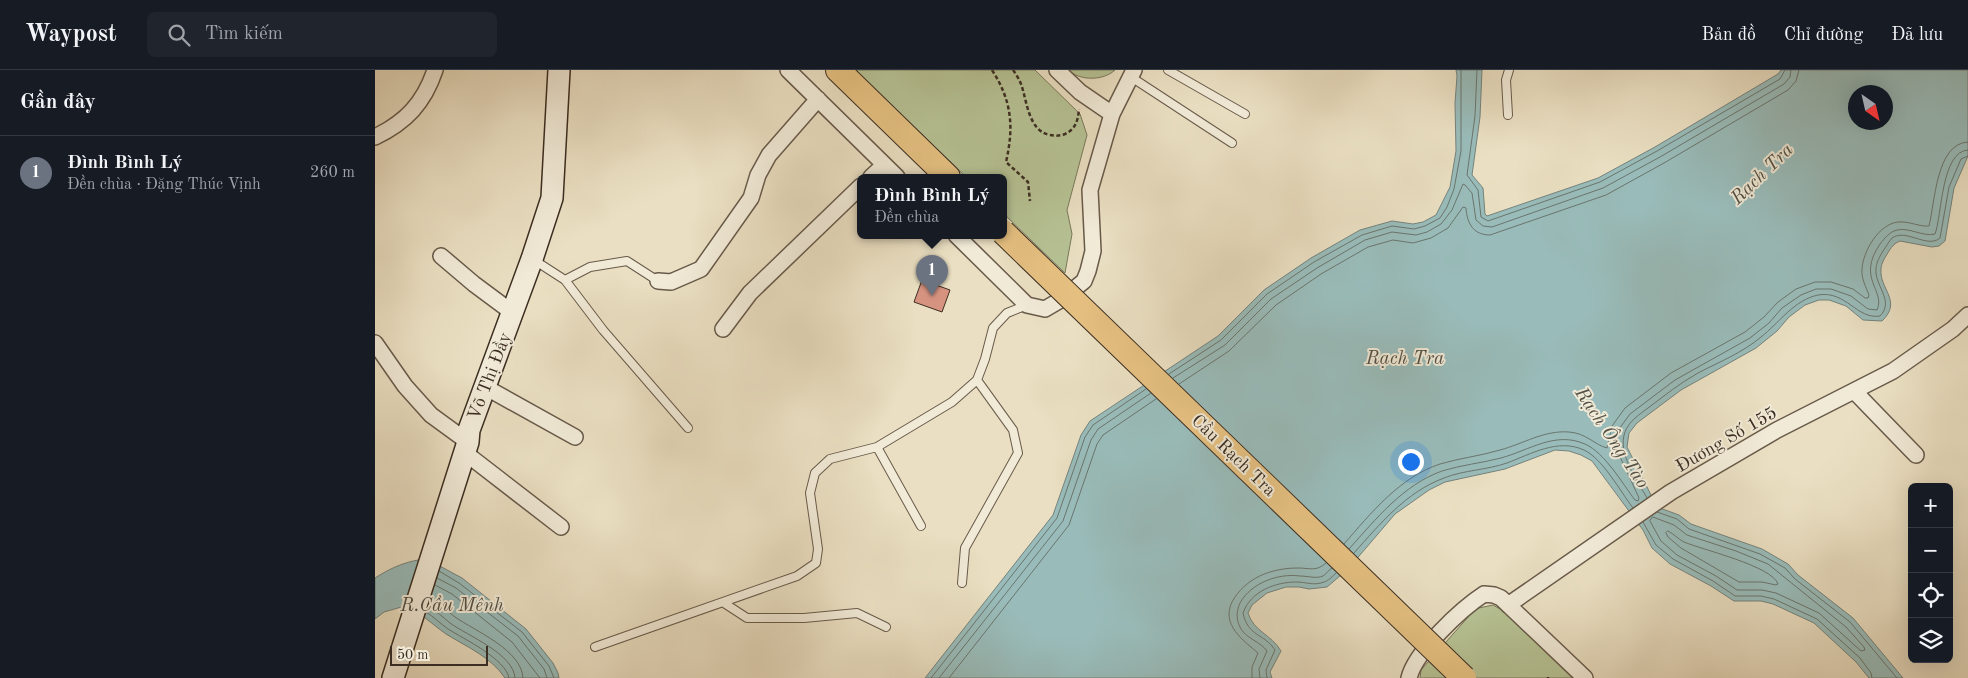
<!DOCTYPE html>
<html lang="vi">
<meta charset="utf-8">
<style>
:root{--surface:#171b24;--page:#20242c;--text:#f1f3f6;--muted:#9ea1a6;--line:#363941;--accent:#db2777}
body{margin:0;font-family:"Old Standard TT",serif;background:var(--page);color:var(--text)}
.controls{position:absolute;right:15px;bottom:15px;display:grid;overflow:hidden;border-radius:8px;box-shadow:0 5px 20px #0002}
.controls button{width:45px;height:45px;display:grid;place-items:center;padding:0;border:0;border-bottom:1px solid var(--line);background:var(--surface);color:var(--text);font:25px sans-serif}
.compass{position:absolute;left:1473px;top:15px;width:45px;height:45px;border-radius:50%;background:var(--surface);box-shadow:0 5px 20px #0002;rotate:146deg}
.scale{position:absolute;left:15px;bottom:12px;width:98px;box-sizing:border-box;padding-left:5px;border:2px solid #3c2e22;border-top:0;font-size:14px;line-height:18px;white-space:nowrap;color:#3c2e22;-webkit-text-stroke:4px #f1ead7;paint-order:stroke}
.you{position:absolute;left:1035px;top:391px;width:18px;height:18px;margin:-12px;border:4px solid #fff;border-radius:50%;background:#1a73e8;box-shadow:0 0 0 8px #1a73e833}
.badge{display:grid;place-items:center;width:32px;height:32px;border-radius:50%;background:var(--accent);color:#fff;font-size:16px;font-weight:700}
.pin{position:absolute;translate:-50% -41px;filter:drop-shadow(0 1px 2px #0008)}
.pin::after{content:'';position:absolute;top:26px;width:18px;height:15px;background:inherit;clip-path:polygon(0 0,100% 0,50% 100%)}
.popup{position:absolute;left:482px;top:104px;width:150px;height:65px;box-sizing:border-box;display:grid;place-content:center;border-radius:8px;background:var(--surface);filter:drop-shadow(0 1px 4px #0005);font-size:16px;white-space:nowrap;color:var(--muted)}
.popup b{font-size:19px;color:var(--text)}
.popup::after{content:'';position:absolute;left:50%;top:100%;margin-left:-10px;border:10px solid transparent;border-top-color:var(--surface)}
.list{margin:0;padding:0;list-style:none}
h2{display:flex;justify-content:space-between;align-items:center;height:65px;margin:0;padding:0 20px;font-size:21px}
h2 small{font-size:16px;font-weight:400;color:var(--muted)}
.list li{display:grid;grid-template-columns:32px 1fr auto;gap:15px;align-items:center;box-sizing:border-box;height:75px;padding:0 20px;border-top:1px solid var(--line)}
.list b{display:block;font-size:19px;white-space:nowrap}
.list p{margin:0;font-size:16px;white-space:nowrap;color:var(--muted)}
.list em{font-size:16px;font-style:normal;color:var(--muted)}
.icon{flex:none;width:28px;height:28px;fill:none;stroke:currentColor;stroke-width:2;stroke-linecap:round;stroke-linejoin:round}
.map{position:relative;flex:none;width:1593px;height:608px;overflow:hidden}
header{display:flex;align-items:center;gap:30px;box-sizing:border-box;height:70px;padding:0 25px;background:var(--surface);border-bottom:1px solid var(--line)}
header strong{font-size:24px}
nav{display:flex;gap:28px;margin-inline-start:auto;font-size:18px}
.search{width:350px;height:45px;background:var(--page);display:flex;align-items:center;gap:12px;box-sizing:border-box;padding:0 18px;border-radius:8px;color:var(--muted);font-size:19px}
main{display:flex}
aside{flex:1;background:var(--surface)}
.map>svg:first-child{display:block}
.green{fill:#b6c294;stroke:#79785b}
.water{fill:#99bcba;stroke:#74837d;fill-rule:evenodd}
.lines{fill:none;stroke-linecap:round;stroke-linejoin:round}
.shore{stroke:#6a756e;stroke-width:1}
.building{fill:#d69380;stroke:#3c2e22}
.lane-casing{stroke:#685a4a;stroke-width:10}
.street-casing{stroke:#685a4a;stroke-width:18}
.secondary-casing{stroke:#3c2e22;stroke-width:24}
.primary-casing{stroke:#3c2e22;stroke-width:26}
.path{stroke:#3c2e22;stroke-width:2.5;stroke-dasharray:4 2.5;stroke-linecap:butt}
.lane{stroke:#f1ead7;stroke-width:8}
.street{stroke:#f1ead7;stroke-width:15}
.secondary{stroke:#f1ead7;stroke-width:21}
.primary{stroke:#e5c081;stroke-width:24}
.primary-bridge-casing{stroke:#3c2e22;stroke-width:26;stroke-linecap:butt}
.primary-bridge{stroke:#e5c081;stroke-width:24}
.labels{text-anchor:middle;stroke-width:4;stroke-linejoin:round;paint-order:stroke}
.street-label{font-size:18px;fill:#3c2e22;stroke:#f1ead7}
.water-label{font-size:19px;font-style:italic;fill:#535248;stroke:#f1ead7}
</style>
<header>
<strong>Waypost</strong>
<div class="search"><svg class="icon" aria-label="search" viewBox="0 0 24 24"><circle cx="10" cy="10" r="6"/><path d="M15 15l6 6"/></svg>Tìm kiếm</div>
<nav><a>Bản đồ</a><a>Chỉ đường</a><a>Đã lưu</a></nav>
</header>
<main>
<aside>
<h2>Gần đây<small></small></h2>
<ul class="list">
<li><span class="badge" style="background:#6b7280">1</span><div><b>Đình Bình Lý</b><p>Đền chùa · Đặng Thúc Vịnh</p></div><em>260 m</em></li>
</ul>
</aside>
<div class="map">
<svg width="1593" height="608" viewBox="0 0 1593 608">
<rect width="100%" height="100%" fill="#eadfc2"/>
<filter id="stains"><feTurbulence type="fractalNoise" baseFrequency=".004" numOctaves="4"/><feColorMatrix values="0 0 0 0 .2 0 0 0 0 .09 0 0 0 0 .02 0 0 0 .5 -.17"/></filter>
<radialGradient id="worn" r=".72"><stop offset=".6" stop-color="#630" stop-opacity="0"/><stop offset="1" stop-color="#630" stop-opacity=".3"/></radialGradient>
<path class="green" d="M 480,0 L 660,0 L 705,44 L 712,65 L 692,140 L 697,164 L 690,203 L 628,143 L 628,107 L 591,107 Z
M 693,0 L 740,0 C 728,11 705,11 693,0 Z
M 1118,535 L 1132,543 L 1198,608 L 1045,608 L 1046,600 L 1095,545 L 1104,538 Z"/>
<path class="water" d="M 1081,0 L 1107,0 L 1105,47 L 1097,105 L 1108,118 L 1110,144 L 1112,146 L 1223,108 L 1280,77 L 1403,4 L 1406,0 L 1593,0 L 1593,86 L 1579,118 L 1570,171 L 1564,176 L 1557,177 L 1525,171 C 1520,173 1517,176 1514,181 C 1511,186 1506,193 1506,199 C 1504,219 1528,231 1507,251 L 1488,250 L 1471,236 L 1454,230 L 1444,230 L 1430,235 L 1414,247 L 1402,261 L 1381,278 L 1306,320 L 1262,353 L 1254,363 L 1252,377 L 1282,437 L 1304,445 L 1316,454 L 1387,479 L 1413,494 L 1423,505 L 1478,548 L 1528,608 L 1494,608 L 1481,592 L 1439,553 L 1398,534 L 1386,531 L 1359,531 L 1336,516 L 1295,494 L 1277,478 L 1268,460 L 1217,391 L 1206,385 L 1194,381 L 1180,380 L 1130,399 L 1070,412 L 1054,420 L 1020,444 L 973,499 L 952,517 L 934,519 L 924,517 L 911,517 L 892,523 L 877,535 L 873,543 C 879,562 896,564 906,581 L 895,602 L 897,608 L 550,608 L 678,445 L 706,365 L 715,351 L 843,266 L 889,220 L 936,188 L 985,160 L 1017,151 L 1038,154 L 1048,152 L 1061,145 L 1075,117 L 1081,81 L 1080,33 L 1082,6 ZM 1480,22 L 1510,22 L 1510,52 L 1480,52 Z
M 43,490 L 61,494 L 87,508 L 151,559 L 178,593 L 183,603 L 184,608 L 130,608 C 116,587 92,577 71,564 C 57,554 46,543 30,536 L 9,542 L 0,549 L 0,508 C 14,499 27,493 43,490 Z"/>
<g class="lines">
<path class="shore" d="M 1102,0 L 1100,46 L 1092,105 L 1103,120 L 1106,147 L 1113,151 L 1225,112 L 1282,81 L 1405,9 L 1410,0
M 794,304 L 846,270 L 892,224 L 939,192 L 987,165 L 1017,156 L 1039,159 L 1050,156 L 1065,148 L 1072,137 L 1079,119 L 1086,81 L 1086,0
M 798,308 L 850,275 L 896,229 L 942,198 L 990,170 L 1017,162 L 1041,165 L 1052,162 L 1066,154 L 1077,140 L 1088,114 L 1090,115 L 1097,123 L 1101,150 L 1108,156 L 1117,157 L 1228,118 L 1285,87 L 1409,14 L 1415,7 L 1416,0
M 804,314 L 854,281 L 901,235 L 946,204 L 993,177 L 1018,170 L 1038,173 L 1056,168 L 1073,158 L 1088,137 L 1091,138 C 1092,153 1098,165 1115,165 L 1231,125 L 1289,93 L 1413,20 L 1421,11 L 1424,0
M 1272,428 C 1262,410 1242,383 1250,362 C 1254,351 1265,344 1273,338 C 1289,326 1305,313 1323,303 C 1344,292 1367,283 1386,267 C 1404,253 1419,230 1443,225 C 1471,220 1482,250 1505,246 C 1520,231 1499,215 1501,199 C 1501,193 1505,186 1508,181 C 1511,177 1514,171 1517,168 C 1531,158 1552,179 1565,168 L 1574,117 L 1586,89 L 1593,86
M 1282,442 L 1302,449 L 1314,459 L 1385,484 L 1410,498 L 1420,509 L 1475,552 L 1522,608
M 1278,447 L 1299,455 L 1312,465 L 1361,481 L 1393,494 L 1471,557 L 1489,577 L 1490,580 L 1486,581 L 1444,543 L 1401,523 L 1387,520 L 1362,520 L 1341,506 L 1302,485 L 1286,471 L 1275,451 Z
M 1268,452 L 1281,475 L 1298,489 L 1338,511 L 1360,526 L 1386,526 L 1399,529 L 1442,549 L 1485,588 L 1496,603 L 1497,608
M 1293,461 C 1299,464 1303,469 1309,472 C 1328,480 1397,496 1403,514 L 1401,515 L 1387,512 L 1364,512 L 1306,478 L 1293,467 L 1291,463 Z
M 969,474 C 996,443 1025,407 1065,394 C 1085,388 1105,386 1125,380 C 1148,374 1169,360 1194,362 C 1211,363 1220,375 1232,378 L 1237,356 L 1250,338 L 1296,303 L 1370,262 L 1389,247 L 1403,232 L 1421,219 L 1440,212 L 1456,212 L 1478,219 L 1490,228 L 1493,228 L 1494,225 C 1491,217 1486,208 1487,199 C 1488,181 1504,154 1523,152 C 1534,151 1545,157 1554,156 C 1560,133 1561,73 1593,72
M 974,479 C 1001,449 1028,415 1067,401 C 1086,395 1107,393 1126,388 C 1155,380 1180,361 1210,374 C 1230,383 1247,413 1260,430 L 1263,431 L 1264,428 L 1241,378 L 1244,359 L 1255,344 L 1300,310 L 1375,268 L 1394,253 L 1407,238 L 1426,225 L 1441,219 L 1456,219 L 1476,226 L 1493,239 L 1502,240 C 1511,220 1481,209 1505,174 C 1510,168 1514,162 1522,160 C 1534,157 1548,167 1560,164 C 1567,146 1566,81 1593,80
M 979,483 C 1005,454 1031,422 1069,408 C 1089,400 1112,400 1132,393 C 1156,384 1183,368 1209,380 C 1228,389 1245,421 1258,438
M 64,501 L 84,513 L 147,562 L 174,596 L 179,608
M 62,508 L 81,518 L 143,566 L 169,599 L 172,608
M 60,515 L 77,524 L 137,572 L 165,608
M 56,528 C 64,534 72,541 80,547 C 100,561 147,580 148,608
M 53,536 C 61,541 68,547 75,553 C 93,566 139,584 140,608
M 51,542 C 59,547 66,554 73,559 C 89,569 131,589 134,608
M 556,608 L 682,448 L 710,367 L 718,355 L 771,319
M 564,608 L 688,451 L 716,370 L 723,359 L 776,323
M 574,608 L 694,455 L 722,374 L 728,365 L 781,329
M 877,608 L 877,597 L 883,583 C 868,570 846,555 857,532 C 870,508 896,498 923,498 C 935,498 941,502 951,493
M 885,608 L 884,599 L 892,581 C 886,572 872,569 866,559 C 861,550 861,542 865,533 C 876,513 903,503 925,506 C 933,506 941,509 948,506 C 951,504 954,500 957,498
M 892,608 L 891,600 L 900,580 C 889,563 873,567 868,543 C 876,521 900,512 922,512 C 931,512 939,516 949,512 C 953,511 958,506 961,503"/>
</g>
<path class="building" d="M 547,210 L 575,220 L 567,242 L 539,232 Z"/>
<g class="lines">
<g class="lane-casing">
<path id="lane" d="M 793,0 L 870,44
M 756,7 L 857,73
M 1133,45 L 1131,10 L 1134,0
M 159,190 L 190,210 L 215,197 L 252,191 L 283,211
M 190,210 L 228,260 L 313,358
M 502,377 L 546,456
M 587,513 L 590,478 L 643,383 L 638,360 L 602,310
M 349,533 L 372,548 L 429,548 L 482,543 L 511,557
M 220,577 L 422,506 L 441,493 L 443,479 L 435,423 L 440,403 L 455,389 L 502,377 L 577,332 L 602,310 L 610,289 L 618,258 L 632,243 L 652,235"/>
</g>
<g class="street-casing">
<path id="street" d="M 413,0 L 522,107
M 737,44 L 759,0
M 0,67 C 31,52 49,33 60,0
M 496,107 L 509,95
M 581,165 L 652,235 L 670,239 L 687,229 L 709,211 L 713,201 L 718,181 L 715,120 L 737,44 L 705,22 L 682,0
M 66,186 L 99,214 L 138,243
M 283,211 L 296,212 L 326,199 L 376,128 L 383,105 L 394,85 L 443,29
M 348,259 L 375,223 L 486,116
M 0,273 L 30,316 L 56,345 L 93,372
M 110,317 L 200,367
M 1480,322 L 1541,385
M 89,382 L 186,457
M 1133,535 L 1296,422 L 1402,360 L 1518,301 L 1578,259 L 1593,245
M 1034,608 C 1040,582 1086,539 1109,524 L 1119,525 L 1126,528 L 1210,608"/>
</g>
<g class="secondary-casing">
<path id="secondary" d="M 18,608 L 93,372 L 94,360 L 157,189 L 177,128 L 184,0"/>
</g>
<g class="primary-casing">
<path id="primary" d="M 463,0 L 573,107"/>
</g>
<path class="path" d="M 617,0 C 637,31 639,57 631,92 L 653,112 L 655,131
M 638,0 C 641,4 644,9 646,14 C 652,30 653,61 675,65 C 680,66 685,66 690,64 C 701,59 703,50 704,39
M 1173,607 L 1173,608"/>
<use href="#lane" class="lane"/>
<use href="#street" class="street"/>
<use href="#secondary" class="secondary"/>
<use href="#primary" class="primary"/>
<g class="primary-bridge-casing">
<path id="primary-bridge" d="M 628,162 L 1089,608"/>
</g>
<use href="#primary-bridge" class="primary-bridge"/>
</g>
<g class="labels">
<g class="street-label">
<text transform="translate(114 306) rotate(-69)" y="6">Võ Thị Đầy</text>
<text transform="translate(1351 369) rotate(-30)" y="6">Đương Số 155</text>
<text transform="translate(859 385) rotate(44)" y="6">Cầu Rạch Tra</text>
</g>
<g class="water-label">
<text transform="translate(1386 103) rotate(-44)" y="7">Rạch Tra</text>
<text x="1030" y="294">Rạch Tra</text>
<text transform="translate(1238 367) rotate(56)" y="7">Rạch Ông Tào</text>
<text x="77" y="541">R.Cầu Mênh</text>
</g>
</g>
<rect width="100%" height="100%" filter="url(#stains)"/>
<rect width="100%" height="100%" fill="url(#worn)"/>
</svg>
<div class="controls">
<button>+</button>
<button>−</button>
<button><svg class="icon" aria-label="locate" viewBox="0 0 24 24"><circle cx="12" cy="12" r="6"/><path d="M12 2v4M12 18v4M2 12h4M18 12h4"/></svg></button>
<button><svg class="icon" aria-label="layers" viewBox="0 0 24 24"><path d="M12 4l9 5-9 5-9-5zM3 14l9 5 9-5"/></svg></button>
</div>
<svg class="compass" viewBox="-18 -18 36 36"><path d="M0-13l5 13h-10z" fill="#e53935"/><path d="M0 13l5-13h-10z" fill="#9ea1a6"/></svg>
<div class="scale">50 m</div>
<div class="you"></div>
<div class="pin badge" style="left:557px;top:226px;background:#6b7280">1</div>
<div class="popup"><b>Đình Bình Lý</b>Đền chùa</div>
</div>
</main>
